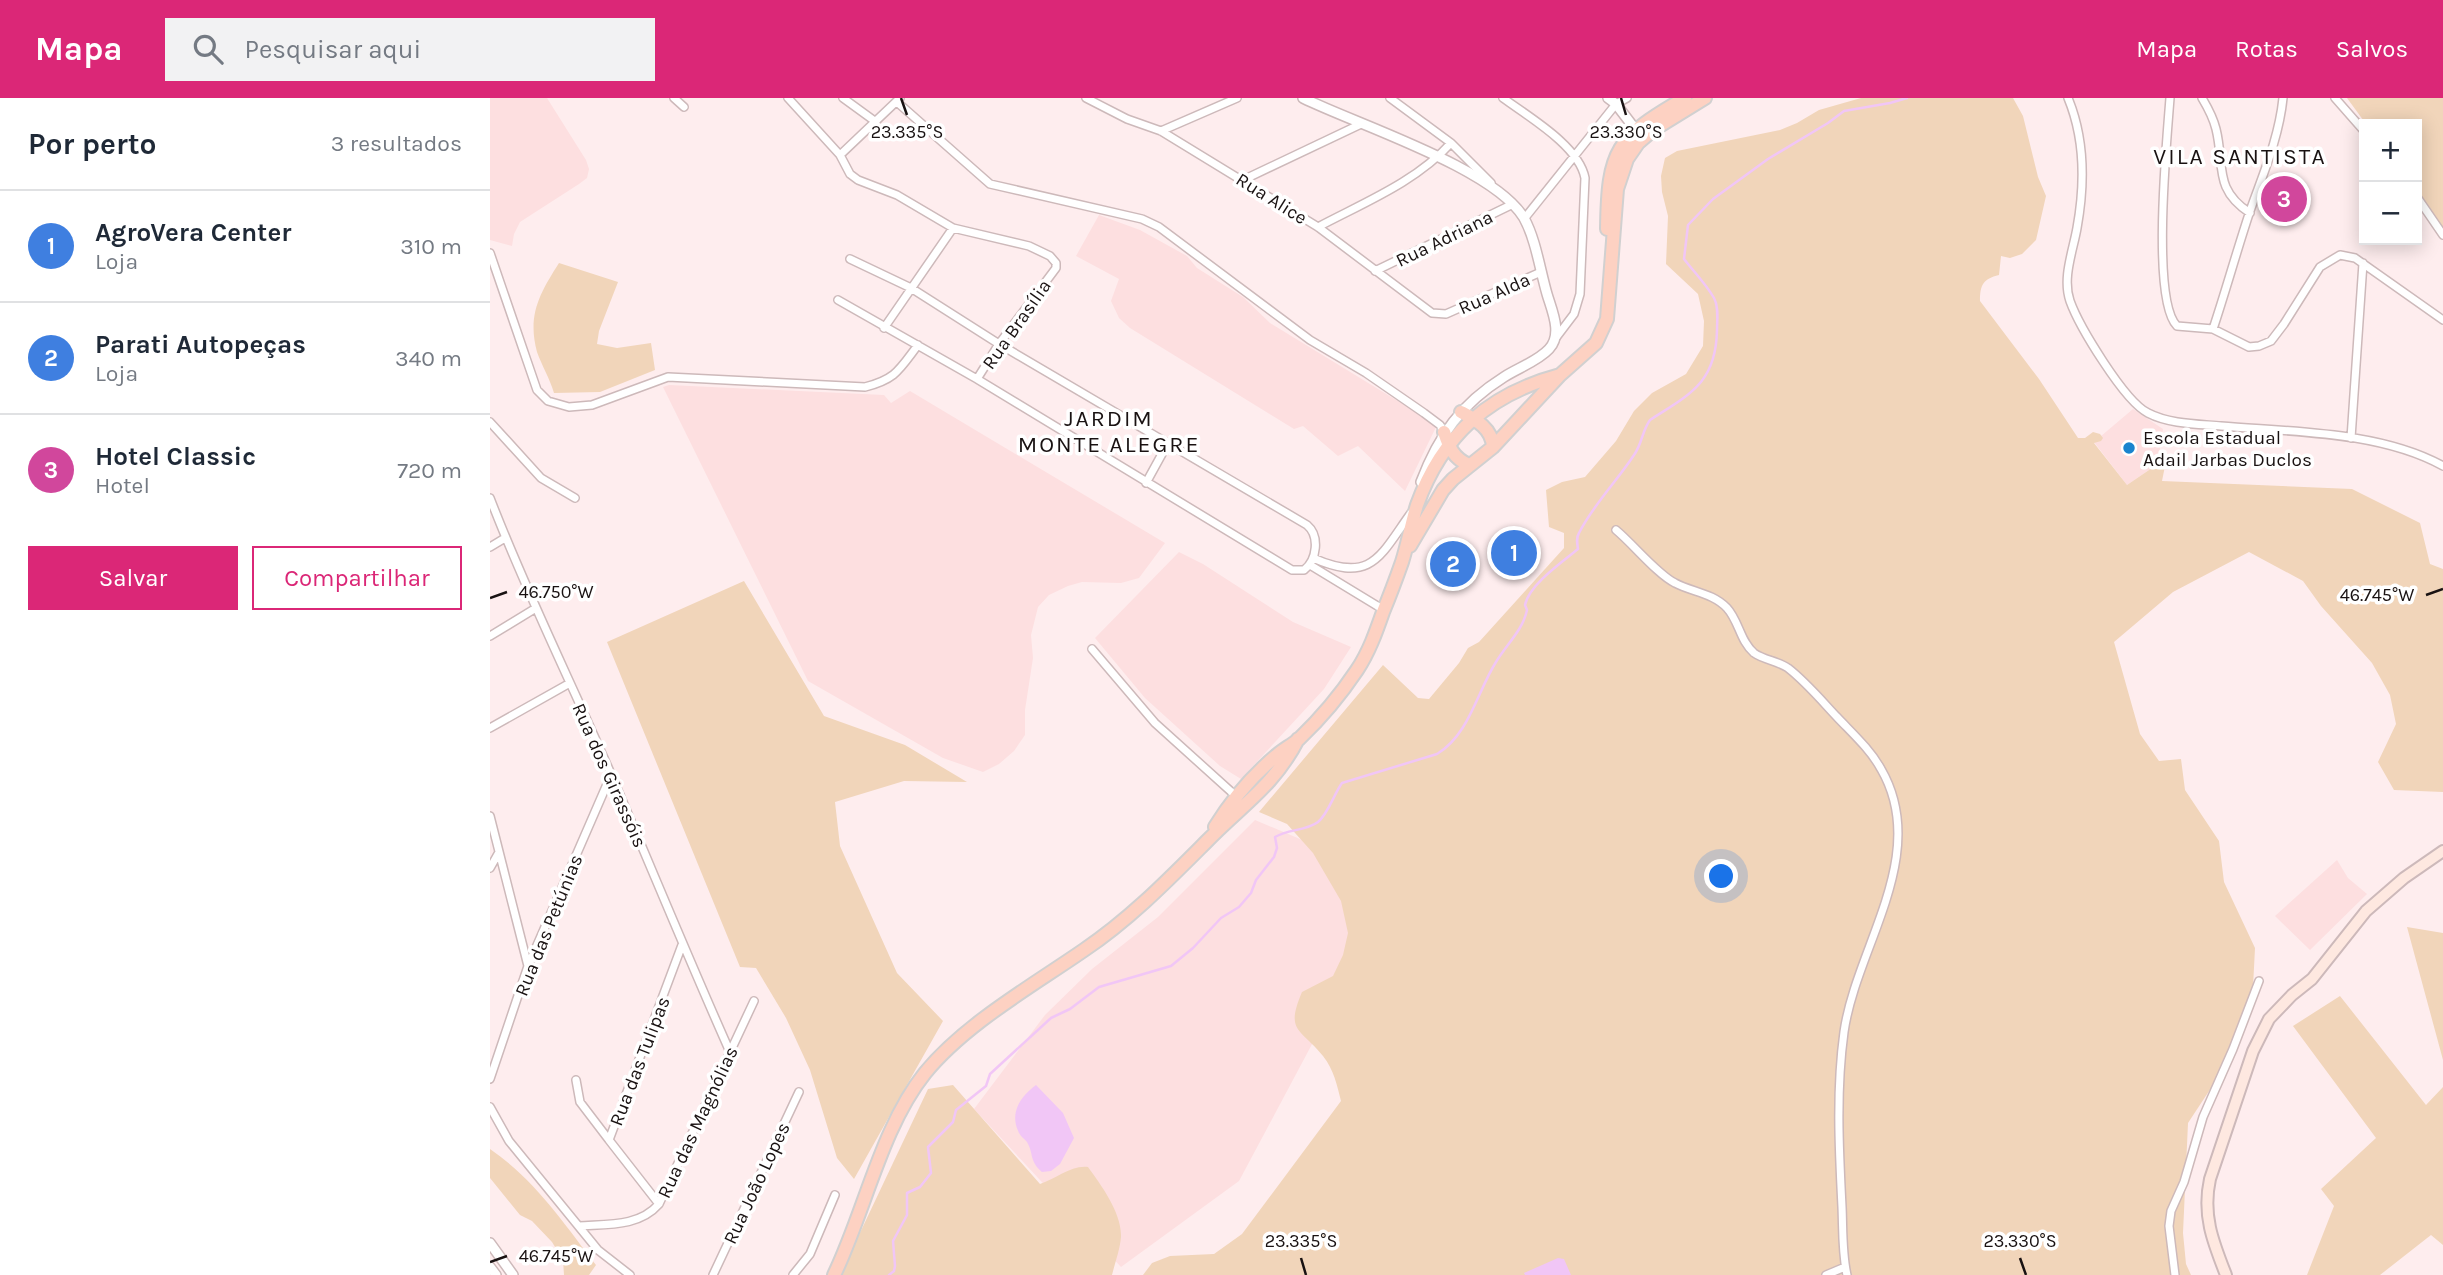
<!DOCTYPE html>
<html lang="pt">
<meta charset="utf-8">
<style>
:root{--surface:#fff;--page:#f2f2f3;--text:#1f2937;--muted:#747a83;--line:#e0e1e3;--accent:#db2777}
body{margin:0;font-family:Karla,sans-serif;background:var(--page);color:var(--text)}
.controls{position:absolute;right:21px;top:21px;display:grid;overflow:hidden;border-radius:0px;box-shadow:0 4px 18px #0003}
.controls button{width:63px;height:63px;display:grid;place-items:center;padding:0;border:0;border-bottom:2px solid var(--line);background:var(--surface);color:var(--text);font:35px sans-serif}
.you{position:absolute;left:1232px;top:779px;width:24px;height:24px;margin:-18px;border:5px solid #fff;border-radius:50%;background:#1a73e8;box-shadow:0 0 0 10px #1a73e833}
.badge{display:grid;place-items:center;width:46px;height:46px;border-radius:50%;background:var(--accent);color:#fff;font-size:23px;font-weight:700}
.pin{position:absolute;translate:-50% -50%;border:4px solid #fff;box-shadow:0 2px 7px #0006}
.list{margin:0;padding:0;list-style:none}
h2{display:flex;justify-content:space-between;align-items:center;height:91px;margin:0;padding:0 28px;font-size:30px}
h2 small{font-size:23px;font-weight:400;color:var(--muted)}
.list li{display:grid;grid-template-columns:46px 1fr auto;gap:21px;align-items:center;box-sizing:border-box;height:112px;padding:0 28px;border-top:2px solid var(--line)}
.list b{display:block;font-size:26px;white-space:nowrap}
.list p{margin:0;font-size:23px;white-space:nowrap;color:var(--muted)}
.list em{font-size:23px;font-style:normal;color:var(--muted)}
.actions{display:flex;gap:14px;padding:21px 28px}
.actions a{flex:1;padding:16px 0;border:2px solid var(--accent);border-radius:0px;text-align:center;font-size:24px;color:var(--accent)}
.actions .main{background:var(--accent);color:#fff}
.icon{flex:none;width:38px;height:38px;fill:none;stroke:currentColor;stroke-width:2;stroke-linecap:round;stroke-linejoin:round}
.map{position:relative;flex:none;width:1953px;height:1177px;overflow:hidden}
header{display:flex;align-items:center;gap:42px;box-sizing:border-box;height:98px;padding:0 35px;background:var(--accent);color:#fff}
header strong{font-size:33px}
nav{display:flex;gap:38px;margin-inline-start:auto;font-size:24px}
.search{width:490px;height:63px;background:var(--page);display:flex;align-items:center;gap:18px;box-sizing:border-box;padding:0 24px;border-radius:0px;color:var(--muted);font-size:26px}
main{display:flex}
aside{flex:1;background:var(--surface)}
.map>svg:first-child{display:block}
.built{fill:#fddfe0}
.green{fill:#f1d5ba}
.water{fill:#f1c6f6}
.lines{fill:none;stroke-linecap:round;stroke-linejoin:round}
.stream{stroke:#f1c6f6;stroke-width:2.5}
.minor-casing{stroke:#cdb9ba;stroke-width:10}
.tertiary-casing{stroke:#cdb9ba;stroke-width:12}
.secondary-casing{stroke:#cdb9ba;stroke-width:14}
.primary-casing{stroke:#d1d0d0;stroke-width:16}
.minor{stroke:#fff;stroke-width:7}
.tertiary{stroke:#fff;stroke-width:9}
.secondary{stroke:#fee8e0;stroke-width:10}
.primary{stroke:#fdd1c2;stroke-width:12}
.ticks{fill:none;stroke:#191212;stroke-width:2.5}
.poi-dot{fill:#1984ce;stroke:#fff;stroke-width:2.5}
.labels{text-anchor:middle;stroke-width:7;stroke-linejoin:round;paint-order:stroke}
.street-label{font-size:19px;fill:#191212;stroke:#fff}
.poi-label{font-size:19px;fill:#191212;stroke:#fff;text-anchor:start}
.quarter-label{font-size:23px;letter-spacing:2px;fill:#191212;stroke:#fff}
.ticks-label{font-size:18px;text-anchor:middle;fill:#191212;stroke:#fff;stroke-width:7;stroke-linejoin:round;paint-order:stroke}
</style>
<header>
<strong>Mapa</strong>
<div class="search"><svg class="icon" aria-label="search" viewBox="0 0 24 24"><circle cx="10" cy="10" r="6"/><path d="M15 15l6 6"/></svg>Pesquisar aqui</div>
<nav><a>Mapa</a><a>Rotas</a><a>Salvos</a></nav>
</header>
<main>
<aside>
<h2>Por perto<small>3 resultados</small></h2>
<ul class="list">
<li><span class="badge" style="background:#3f7fe0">1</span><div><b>AgroVera Center</b><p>Loja</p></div><em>310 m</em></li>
<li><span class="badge" style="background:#3f7fe0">2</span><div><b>Parati Autopeças</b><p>Loja</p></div><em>340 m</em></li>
<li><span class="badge" style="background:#d1479c">3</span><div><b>Hotel Classic</b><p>Hotel</p></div><em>720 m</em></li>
</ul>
<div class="actions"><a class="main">Salvar</a><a>Compartilhar</a></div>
</aside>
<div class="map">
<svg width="1953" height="1177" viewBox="0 0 1953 1177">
<rect width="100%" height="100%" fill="#feedee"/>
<path class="built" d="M 0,0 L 57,0 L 96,62 L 99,71 L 97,80 L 89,86 L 30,124 L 24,136 L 22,148 L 0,142 Z
M 609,117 L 650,132 L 697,158 L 707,170 L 753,199 L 780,225 L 947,327 L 915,393 L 868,348 L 848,358 L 813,328 L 804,331 L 640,230 L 629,220 L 621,203 L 629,181 L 586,158 Z
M 179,287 L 394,297 L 401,305 L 420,293 L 675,445 L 649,480 L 631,485 L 592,484 L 578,488 L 559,497 L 548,509 L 541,537 L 543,560 L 535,612 L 535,637 L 524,653 L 509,666 L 493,674 L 453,660 L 318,583 L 173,289 Z
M 1643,311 L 1673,331 L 1669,356 L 1662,370 L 1637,387 L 1604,344 Z
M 689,454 L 713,466 L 803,524 L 861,549 L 834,591 L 751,681 L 730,668 L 655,600 L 605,540 Z
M 765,722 L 817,744 L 839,764 L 877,843 L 749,1083 L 631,1169 L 484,1011 L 555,917 L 602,871 L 668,819 Z
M 1847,762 L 1858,780 L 1877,796 L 1820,852 L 1785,818 Z"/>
<path class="green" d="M 1371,0 L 1523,0 L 1533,18 L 1548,79 L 1556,98 L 1546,142 L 1532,156 L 1520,160 L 1511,158 L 1509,177 C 1493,181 1490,187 1490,203 L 1549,281 L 1588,340 L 1595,340 L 1603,334 L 1610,336 L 1613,340 L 1611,343 L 1604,345 L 1637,387 L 1662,370 L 1669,356 L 1674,359 L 1676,363 L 1672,383 L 1862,391 L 1930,425 L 1940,466 L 1953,471 L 1953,694 L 1904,692 L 1888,664 L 1906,626 L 1900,597 L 1882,565 L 1831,508 L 1813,483 L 1759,454 L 1683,494 L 1624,544 L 1650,636 L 1669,663 L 1691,661 L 1695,692 L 1729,743 L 1734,784 L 1765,850 L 1763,889 L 1744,942 L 1725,984 L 1698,1025 L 1693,1135 L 1696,1166 L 1701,1177 L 653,1177 L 662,1165 L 680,1158 L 724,1156 L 752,1136 L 851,1003 C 847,987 844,972 833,958 C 810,930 795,934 812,894 L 843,878 L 853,857 L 858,835 L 851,803 L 823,755 L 797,726 L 769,714 L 893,567 L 928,600 L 939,601 L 969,565 L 978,550 L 989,544 L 1074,450 L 1074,435 L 1059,429 L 1056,392 L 1072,384 L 1095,379 L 1126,343 L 1144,313 L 1162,295 L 1196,276 L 1213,248 L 1214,223 L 1208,196 L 1176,166 L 1178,118 L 1172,94 L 1171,78 L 1175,60 L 1187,53 L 1290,32 L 1307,25 L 1329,12 Z
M 1857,0 L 1953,0 L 1953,135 L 1927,98 L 1927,26 L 1876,26 Z
M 69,165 L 128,184 L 109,233 L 107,246 L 127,250 L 161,245 L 165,272 L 110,294 L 64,295 C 60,281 52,268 47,254 C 37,217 50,195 69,165 Z
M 254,483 L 334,618 L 415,647 L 477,684 L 414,683 L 345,704 L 350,748 L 407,875 L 453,923 L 364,1081 L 347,1060 L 320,972 L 296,920 L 266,870 L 250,869 L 117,544 Z
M 1917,829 L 1953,835 L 1953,962 Z
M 1850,898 L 1936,1007 L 1953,989 L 1953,1147 L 1941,1137 L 1890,1177 L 1817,1177 L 1844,1108 L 1831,1091 L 1886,1040 L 1803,928 Z
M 463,987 L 550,1086 C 566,1081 581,1067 598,1069 C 611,1087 632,1115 631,1139 C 630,1151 625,1165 622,1177 L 350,1177 L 438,991 Z
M 0,1051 C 45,1082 73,1124 106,1167 L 99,1177 L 74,1177 L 73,1162 L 62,1144 L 42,1123 L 30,1117 L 0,1080 Z"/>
<path class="water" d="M 546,987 L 573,1015 L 584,1040 L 570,1066 L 561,1073 L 552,1074 C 539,1063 544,1056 537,1044 C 535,1041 531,1039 529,1035 C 519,1015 530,999 546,987 Z
M 1068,1160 L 1074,1161 L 1081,1177 L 1035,1177 L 1034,1175 Z"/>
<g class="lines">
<path class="stream" d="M 399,1177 L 404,1173 L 405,1168 L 403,1143 L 417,1117 L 417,1095 L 430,1089 L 441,1075 L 438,1049 L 463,1024 L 466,1012 L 496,988 L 500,976 L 561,920 L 580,911 L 609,889 L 681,868 L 703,850 L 731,820 L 749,809 L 761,795 L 766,782 L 784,759 L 787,750 L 785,739 C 798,731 816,733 828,724 C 838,716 844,696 852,685 L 947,656 C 979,637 987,594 1006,564 C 1016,547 1033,532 1037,512 L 1035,507 C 1039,487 1072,464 1088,451 C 1087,445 1086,440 1089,435 C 1103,407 1127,383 1144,357 C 1152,346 1152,333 1160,322 C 1200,296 1226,285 1227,232 C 1227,222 1229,209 1224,200 C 1216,186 1204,174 1194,161 L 1198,127 L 1223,101 L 1278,61 L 1338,25 L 1354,13 L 1400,5 L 1417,0"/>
<g class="minor-casing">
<path id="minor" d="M 184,0 L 194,9
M 298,0 L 350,57 L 360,76 L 368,82 L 407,97 L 463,130 L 539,148 L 560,158 L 566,165 L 566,170 L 509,246 L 487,281
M 353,0 L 386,24
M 596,0 L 637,21 L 671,33 L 828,129 L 942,215 L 956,216 L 1051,174
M 900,0 L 961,45 L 1001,85
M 1013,0 C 1039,19 1089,48 1095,80 L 1090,196 L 1084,216 L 1065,241
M 1578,0 C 1595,41 1595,86 1587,130 C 1583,153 1572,180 1580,203 C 1589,228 1634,303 1658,315 C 1679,326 1707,326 1731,328 C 1801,334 1890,333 1953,368
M 1680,0 C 1677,41 1661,202 1687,228 L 1723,231 L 1759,249 L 1769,248 L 1781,243 L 1794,226 L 1830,169 L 1850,157 L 1865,160 L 1953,222
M 1712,0 C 1718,10 1723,19 1726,31 C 1735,67 1723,91 1760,115
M 1845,0 L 1874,33
M 407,4 L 500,86 L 652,121 L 669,129 L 820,242 L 876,275 L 934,315 L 950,327 L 954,334
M 671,33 L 747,0
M 350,57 L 410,0
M 753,82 L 871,26
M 1927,99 L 1953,137
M 1034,121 L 1126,6 L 1137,0
M 828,129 C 873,105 926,84 961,45
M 0,155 L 47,292 L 58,303 L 79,309 L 102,307 L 178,279 L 375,289 C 406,281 409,272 428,247
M 885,173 L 1023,106
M 348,202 L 487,281 L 802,472 L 814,472 C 827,462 830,438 817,427 L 509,246 L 421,190 L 360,161
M 394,230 L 463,130
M 1723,231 C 1736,192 1747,152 1760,113 C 1773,76 1789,40 1793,0
M 0,324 L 51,380 L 85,400
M 1861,340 L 1873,165
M 656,385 L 678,345
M 0,400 C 36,494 81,584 121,676 C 161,769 199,862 240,954
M 1126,432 C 1143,446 1167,476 1185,485 C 1202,494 1223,495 1237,510 C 1249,523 1250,543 1264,555 C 1274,562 1288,563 1298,570 C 1316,584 1331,602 1347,619 C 1362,635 1380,651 1391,671 C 1441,757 1366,849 1354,934 C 1346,992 1349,1051 1352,1109 C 1353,1131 1352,1155 1357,1177
M 0,449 L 15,440
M 823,460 C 882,486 890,458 921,415
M 820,467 L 894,512
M 0,538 L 46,510
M 602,551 L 665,625 L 747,699
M 0,630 L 80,585
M 0,718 L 38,868
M 0,770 L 8,756
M 0,981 L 38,868 L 121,677
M 86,982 L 90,1004 L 119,1042
M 0,1009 L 19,1043 L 108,1152 L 140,1177
M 169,1106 L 119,1042 L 192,847
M 89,1128 C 117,1126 149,1129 169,1106 L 264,903
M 223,1177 L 309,994
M 303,1177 L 320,1156 L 345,1097
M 1336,1177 L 1355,1169
M 1685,1177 L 1679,1128 L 1681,1113 L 1694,1084 L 1713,1019 L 1743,951 L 1769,883"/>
</g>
<g class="tertiary-casing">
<path id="tertiary" d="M 813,0 C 868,27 1004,70 1034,120 C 1046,142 1050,172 1057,196 C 1062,213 1073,236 1059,251 C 1048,263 1028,270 1014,279 C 971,306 949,337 931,384
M 1118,0 L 1126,6 L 1145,31
M 0,1145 L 23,1177
M 0,1169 L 6,1177"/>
</g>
<g class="secondary-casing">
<path id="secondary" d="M 1736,1177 C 1723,1144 1712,1117 1720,1081 L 1763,953 L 1779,921 L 1802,897 L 1822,881 L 1876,813 L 1914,780 L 1953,753"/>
</g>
<g class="primary-casing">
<path id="primary" d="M 1117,131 C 1118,51 1126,40 1195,0
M 971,314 C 986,322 1002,330 1003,349
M 954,334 C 959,349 963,360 979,367
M 920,448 L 953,392 L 963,381 L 1003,349 L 1070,277 L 1106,245 L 1117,221 L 1127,91 L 1137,61 L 1148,45 L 1163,32 L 1215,0
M 725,729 C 741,703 763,677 787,657 C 794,651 802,647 809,641 C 830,621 851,596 867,572 C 879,554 886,534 893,514 C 900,497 906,481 912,464 C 918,445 921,426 927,407 C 952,337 999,296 1070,277
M 344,1177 C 375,1113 391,1030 435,975 C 475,926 542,888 594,852 C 640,821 678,782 717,743 C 752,707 784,688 808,641"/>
</g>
<use href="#minor" class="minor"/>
<use href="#tertiary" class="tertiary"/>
<use href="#secondary" class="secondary"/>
<use href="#primary" class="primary"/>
</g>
<path class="ticks" d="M 411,0 L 417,17M 1131,0 L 1136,17M 1936,497 L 1953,491M 0,500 L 17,494M 811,1160 L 816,1177M 1530,1160 L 1536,1177M 0,1164 L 17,1158"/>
<circle class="poi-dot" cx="1639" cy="350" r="7"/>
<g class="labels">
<g class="street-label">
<text transform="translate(782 100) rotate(32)" y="7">Rua Alice</text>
<text transform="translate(954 140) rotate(-26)" y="7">Rua Adriana</text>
<text transform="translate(1004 195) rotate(-24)" y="7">Rua Alda</text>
<text transform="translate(526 226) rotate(-55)" y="7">Rua Brasília</text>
<text transform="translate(120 677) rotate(66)" y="7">Rua dos Girassóis</text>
<text transform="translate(58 827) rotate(-68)" y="7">Rua das Petúnias</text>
<text transform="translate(149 963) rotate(-69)" y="7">Rua das Tulipas</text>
<text transform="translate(207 1024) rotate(-65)" y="7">Rua das Magnólias</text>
<text transform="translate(266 1085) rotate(-65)" y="7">Rua João Lopes</text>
</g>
<g class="poi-label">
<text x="1653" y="346">Escola Estadual<tspan x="1653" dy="22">Adail Jarbas Duclos</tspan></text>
</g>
<g class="quarter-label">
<text x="1750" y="66">VILA SANTISTA</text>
<text x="619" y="328">JARDIM<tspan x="619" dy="26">MONTE ALEGRE</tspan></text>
</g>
</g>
<g class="ticks-label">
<text x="417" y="40">23.335°S</text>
<text x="1136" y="40">23.330°S</text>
<text x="66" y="500">46.750°W</text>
<text x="1887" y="503">46.745°W</text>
<text x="811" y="1149">23.335°S</text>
<text x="1530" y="1149">23.330°S</text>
<text x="66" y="1164">46.745°W</text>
</g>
</svg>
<div class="controls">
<button>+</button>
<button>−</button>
</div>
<div class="you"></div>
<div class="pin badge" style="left:1024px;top:455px;background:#3f7fe0">1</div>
<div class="pin badge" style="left:963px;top:466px;background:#3f7fe0">2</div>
<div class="pin badge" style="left:1794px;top:101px;background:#d1479c">3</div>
</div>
</main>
